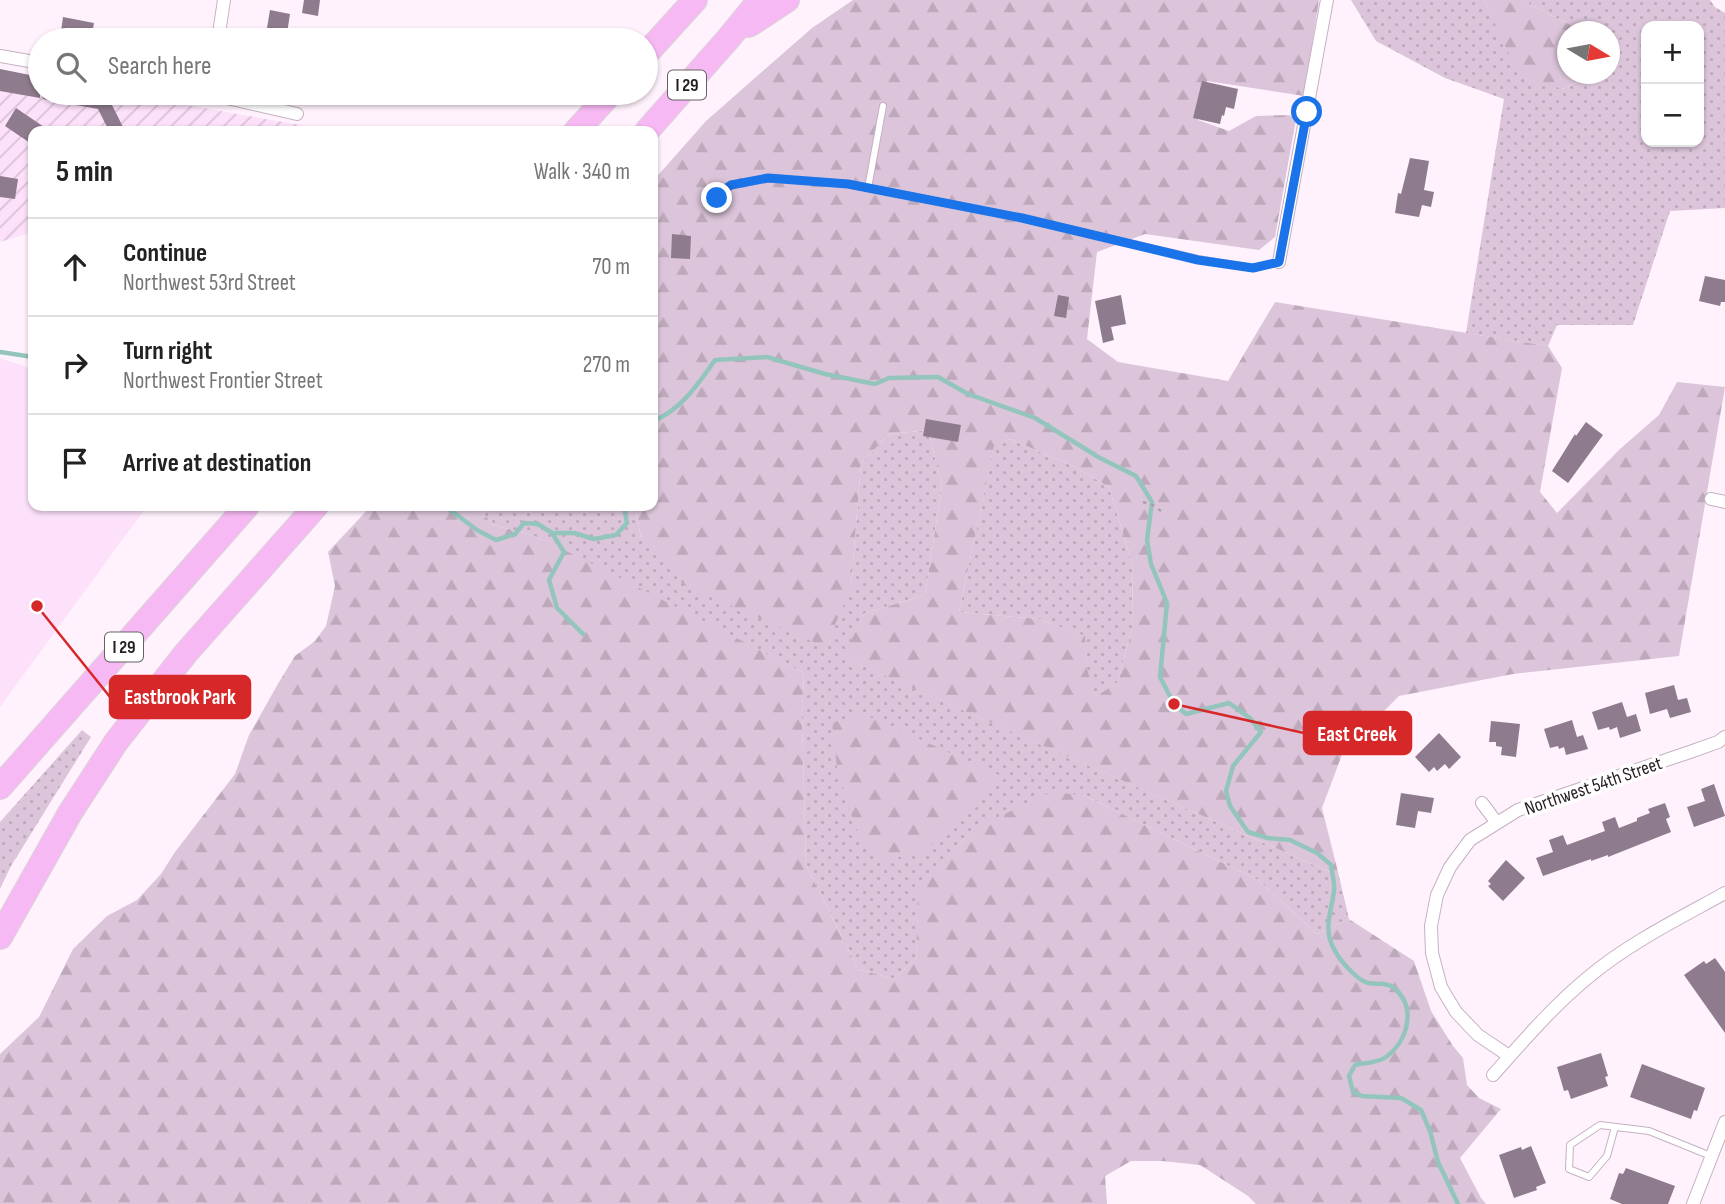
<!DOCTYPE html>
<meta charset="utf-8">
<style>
:root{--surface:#fff;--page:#f2f2f2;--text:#222;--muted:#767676;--line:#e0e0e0}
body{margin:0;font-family:"Sofia Sans Condensed",sans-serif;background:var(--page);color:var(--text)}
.controls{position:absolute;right:21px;top:21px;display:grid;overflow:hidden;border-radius:14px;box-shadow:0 2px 5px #0004}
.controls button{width:63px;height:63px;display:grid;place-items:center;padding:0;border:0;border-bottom:2px solid var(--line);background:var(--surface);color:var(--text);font:35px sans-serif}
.compass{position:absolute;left:1557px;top:21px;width:63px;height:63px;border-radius:50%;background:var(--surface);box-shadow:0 2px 5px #0004;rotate:100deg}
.stop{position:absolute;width:21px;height:21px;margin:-16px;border:5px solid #1a73e8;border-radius:50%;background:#fff}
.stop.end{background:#1a73e8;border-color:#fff;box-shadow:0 2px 7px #0008}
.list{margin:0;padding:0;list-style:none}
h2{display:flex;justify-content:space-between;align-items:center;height:91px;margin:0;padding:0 28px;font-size:30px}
h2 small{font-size:23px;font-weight:400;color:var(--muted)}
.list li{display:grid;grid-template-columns:46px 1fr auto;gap:21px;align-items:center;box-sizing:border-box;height:98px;padding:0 28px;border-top:2px solid var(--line)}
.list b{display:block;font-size:26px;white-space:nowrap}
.list p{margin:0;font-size:23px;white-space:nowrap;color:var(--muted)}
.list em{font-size:23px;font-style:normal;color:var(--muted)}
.icon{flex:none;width:38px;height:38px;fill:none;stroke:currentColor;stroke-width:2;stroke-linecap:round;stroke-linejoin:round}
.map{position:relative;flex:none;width:1725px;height:1204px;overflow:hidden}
.search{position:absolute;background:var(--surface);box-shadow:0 2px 5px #0004;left:28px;top:28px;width:630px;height:77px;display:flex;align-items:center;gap:18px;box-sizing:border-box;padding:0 24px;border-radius:38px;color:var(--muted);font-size:26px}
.panel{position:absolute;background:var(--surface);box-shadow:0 2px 5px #0004;left:28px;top:126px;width:630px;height:385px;border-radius:14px}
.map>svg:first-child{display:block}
.built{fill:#fde1fa}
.industrial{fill:url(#industrial-furrows)}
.grass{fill:url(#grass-dots);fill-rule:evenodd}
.forest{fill:url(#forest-firs);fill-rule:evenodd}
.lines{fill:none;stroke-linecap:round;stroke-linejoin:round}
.stream{stroke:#93c5bd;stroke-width:4.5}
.building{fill:#8e7b8d}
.lane-casing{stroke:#c5b1c3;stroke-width:8}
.street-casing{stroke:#c5b1c3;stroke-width:14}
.highway-casing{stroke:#d8d6d7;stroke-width:26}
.path{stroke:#aa9fa8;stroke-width:2.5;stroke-dasharray:3.5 5;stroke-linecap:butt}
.lane{stroke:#fff;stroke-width:6}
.street{stroke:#fff;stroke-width:12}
.highway{stroke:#f7b9f3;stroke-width:24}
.route{stroke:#1a73e8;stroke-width:9}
.labels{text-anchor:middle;stroke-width:7;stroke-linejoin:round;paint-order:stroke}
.shield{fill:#fff;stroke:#666165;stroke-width:2}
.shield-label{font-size:18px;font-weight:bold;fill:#241d23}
.street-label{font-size:19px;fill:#241d23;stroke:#fff}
.leader{fill:none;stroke:#d62828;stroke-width:2.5}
.callout-dot{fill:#d62828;stroke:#fff;stroke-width:2.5}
.callout{fill:#d62828;stroke:#d62828;stroke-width:2.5}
.callout-label{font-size:21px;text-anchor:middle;font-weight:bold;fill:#fff}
</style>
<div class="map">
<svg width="1725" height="1204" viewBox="0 0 1725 1204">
<defs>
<pattern id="industrial-furrows" width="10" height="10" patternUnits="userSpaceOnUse" patternTransform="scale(1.75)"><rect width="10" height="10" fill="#fde1fa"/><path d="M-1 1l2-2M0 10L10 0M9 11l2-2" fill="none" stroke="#d9c1d6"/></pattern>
<pattern id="grass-dots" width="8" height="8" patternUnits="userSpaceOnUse" patternTransform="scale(1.75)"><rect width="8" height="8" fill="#dcc5da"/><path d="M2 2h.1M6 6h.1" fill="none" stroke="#bda9bb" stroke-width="1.8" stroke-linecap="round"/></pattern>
<pattern id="forest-firs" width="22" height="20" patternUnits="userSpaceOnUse" patternTransform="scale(1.75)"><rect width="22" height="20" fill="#dcc5da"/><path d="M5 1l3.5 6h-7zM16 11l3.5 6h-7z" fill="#bda9bb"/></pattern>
</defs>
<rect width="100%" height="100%" fill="#fff2fd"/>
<path class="built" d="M 0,358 L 33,369 L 33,506 L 147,506 L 0,707 Z"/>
<path class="industrial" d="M 0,71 L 40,78 L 40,93 L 117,93 L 335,131 L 33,131 L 33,232 L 0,242 Z"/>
<path class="grass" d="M 1351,0 L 1484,0 L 1493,18 L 1563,89 L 1593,74 L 1610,74 L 1610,32 L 1583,31 L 1530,5 L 1527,0 L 1710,0 L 1715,7 L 1725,13 L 1725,208 L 1670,211 L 1633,325 L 1557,325 L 1548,346 L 1466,333 L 1504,99 L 1445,78 L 1376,41 ZM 1646,26 L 1699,26 L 1699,142 L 1646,142 Z
M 928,430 L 942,486 L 925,595 L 865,613 L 843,657 L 1339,876 L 1349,919 L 1317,934 L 1258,880 L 1083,795 L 973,829 L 919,890 L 916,959 L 894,979 L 858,969 L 806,865 L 802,715 L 804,673 L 532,535 L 493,525 L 481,510 L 474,506 L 635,506 L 641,538 L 851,589 L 861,463 L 890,434 Z
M 1010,439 L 1075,467 L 1109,487 L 1132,563 L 1133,624 L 1118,682 L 1094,698 L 1087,668 L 1084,636 L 1039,619 L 959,612 L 994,445 Z
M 82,730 L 91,737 L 11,866 L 0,889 L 0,822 Z"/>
<path class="forest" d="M 853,0 L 1319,0 L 1304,96 L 1207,81 L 1198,120 L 1229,131 L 1256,116 L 1289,115 L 1296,119 L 1275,237 L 1259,250 L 1145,234 L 1097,252 L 1087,339 L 1118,362 L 1228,381 L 1275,302 L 1548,346 L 1562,368 L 1540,492 L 1557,513 L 1620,449 L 1659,415 L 1677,382 L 1725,387 L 1679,656 L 1513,674 L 1399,696 L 1343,752 L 1322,808 L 1339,876 L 842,657 L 865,613 L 925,595 L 942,486 L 928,430 L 890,434 L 861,463 L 851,589 L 825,647 L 684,585 L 641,538 L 635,506 L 653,506 L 653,181 L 706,121 L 812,28 ZM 1010,439 L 1075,467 L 1109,487 L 1132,563 L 1133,624 L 1118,682 L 1095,697 L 1087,668 L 1085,636 L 1039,619 L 959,612 L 994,446 Z
M 1484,0 L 1527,0 L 1530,5 L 1583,31 L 1568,32 L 1568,74 L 1593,74 L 1563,89 L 1520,78 Z
M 371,506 L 474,506 L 481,510 L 493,525 L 532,535 L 587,561 L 804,673 L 802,715 L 806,865 L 858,969 L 894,979 L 916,959 L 918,890 L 973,829 L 1051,792 L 1083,795 L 1258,880 L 1317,934 L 1349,919 L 1414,961 L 1431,1011 L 1453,1046 L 1463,1058 L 1467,1085 L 1479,1098 L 1501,1109 L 1460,1158 L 1481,1198 L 1486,1204 L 1256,1204 L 1248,1196 L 1200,1165 L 1162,1161 L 1131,1161 L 1105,1176 L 1107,1204 L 0,1204 L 0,1054 L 39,1017 L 73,949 L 107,916 L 137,900 L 161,874 L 175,852 L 235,774 L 249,735 L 279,682 L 295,656 L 315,641 L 326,626 L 335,586 L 328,552 Z
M 861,713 L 999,775 L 925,851 L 879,862 L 855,827 L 837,768 L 832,723 Z"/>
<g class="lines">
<path class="stream" d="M 0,352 L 33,357
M 653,421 C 681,410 698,384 715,360 L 767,357 L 825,374 L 875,384 L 889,378 L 938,377 L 968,394 L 1035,418 L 1100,458 L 1136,476 L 1152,502 L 1147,540 L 1151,564 L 1167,603 L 1160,677 L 1174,704 L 1186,714 L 1229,703 L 1250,718 L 1261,732 L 1233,766 L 1226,791 L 1230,806 L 1248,832 L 1268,838 L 1290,840 L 1317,853 L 1331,865 C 1332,873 1335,883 1334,891 C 1331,912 1323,930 1334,949 C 1339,960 1357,980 1368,983 C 1377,985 1387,982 1394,988 C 1417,1007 1408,1041 1386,1057 C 1378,1063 1364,1063 1355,1065 L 1349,1076 L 1353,1092 L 1362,1096 L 1401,1098 L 1421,1110 L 1430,1131 L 1438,1162 L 1458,1204
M 445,506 L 477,530 L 496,540 L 515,534 L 524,523 L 538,524 L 552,533 L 574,533 L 594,539 L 616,535 L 627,523 L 624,506
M 552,533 L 564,552 L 549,580 L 557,608 L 583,634"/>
</g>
<path class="building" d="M 304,0 L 320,0 L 318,16 L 302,13 Z
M 270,10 L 290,14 L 286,40 L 265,40 Z
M 63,17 L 94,23 L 91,40 L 73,40 L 60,38 Z
M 142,28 L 177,34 L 177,40 L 140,40 Z
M 0,69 L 40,77 L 40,98 L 0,91 Z
M 1202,81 L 1238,89 L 1234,109 L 1226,107 L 1224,116 L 1222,115 L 1220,124 L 1193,118 Z
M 43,93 L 85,93 L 108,97 L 125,131 L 109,131 L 98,109 L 43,99 Z
M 16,108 L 50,131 L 33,131 L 33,145 L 5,126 Z
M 1410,158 L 1429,161 L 1424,190 L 1434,192 L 1431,207 L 1422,205 L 1419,217 L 1395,213 L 1398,193 L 1401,194 Z
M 0,176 L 18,179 L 15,199 L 0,197 Z
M 672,234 L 691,236 L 690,259 L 671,258 Z
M 1705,276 L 1725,280 L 1725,302 L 1721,302 L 1720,306 L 1699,301 Z
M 1058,295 L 1069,297 L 1066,318 L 1054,316 Z
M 1121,295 L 1126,324 L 1111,327 L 1114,340 L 1103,343 L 1095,301 Z
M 926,419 L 961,425 L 958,442 L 923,436 Z
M 1586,422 L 1603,435 L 1568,483 L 1552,471 L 1575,434 L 1576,436 Z
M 1674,685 L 1678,700 L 1687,698 L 1691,712 L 1670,718 L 1667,709 L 1650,714 L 1645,693 Z
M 1622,702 L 1627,717 L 1636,714 L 1641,731 L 1620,738 L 1617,727 L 1610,730 L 1609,727 L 1598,730 L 1592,712 Z
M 1572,720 L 1577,737 L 1583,735 L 1588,749 L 1566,755 L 1564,747 L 1559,749 L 1558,746 L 1550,748 L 1544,729 Z
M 1491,721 L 1520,724 L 1516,757 L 1501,755 L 1502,747 L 1496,746 L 1496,742 L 1489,742 Z
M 1439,733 L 1461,757 L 1449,769 L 1445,764 L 1437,771 L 1434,767 L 1429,772 L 1415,757 Z
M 1714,784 L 1725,816 L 1694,827 L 1687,807 L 1705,801 L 1701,789 Z
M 1401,793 L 1434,798 L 1431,813 L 1418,811 L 1415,828 L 1396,825 Z
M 1665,803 L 1670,817 L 1666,819 L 1671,832 L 1608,857 L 1608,855 L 1591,861 L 1591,859 L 1543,876 L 1536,858 L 1553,852 L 1549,840 L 1563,835 L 1567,845 L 1605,831 L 1602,822 L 1615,817 L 1619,828 L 1637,821 L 1637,818 L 1650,813 L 1648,809 Z
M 1506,860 L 1525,878 L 1503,901 L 1488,886 L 1491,884 L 1488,881 Z
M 1715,958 L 1725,972 L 1725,1033 L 1684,975 L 1704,961 L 1706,964 Z
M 1601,1053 L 1608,1076 L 1605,1077 L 1608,1086 L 1571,1099 L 1568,1090 L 1564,1091 L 1557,1067 Z
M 1642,1064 L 1705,1088 L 1697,1111 L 1694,1110 L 1691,1119 L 1630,1097 Z
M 1531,1146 L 1546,1183 L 1536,1187 L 1537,1190 L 1514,1198 L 1499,1155 L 1521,1147 L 1522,1150 Z
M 1626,1168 L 1675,1186 L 1668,1204 L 1622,1204 L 1610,1199 L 1619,1173 L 1623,1174 Z"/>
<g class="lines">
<g class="lane-casing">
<path id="lane" d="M 868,188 L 883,106
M 717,198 L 722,191 L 731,185 L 768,178 L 848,184 L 1022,218 L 1198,259 L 1253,268 L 1279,262
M 1615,1127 L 1607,1156 L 1589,1177 L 1569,1169 L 1570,1145 L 1600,1125 L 1649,1131 L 1711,1156"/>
</g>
<g class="street-casing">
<path id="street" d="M 218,40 L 224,0
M 0,56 L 40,63
M 205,93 L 297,114
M 1279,262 L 1327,0
M 1711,499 L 1725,502
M 1482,803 L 1497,823
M 1509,1056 L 1478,1035 L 1456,1012 L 1441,987 L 1432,953 L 1431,926 L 1437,895 L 1450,867 L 1470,840 L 1518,810 L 1690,752 L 1718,742 L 1725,737
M 1493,1075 C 1524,1040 1555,1004 1591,975 C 1631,942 1680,918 1725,893
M 1693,1204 L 1725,1122"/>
</g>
<g class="highway-casing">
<path id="highway" d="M 749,25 L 787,0
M 646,54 L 695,0
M 576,131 L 611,93
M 647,131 L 728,39 L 760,0
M 0,787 L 247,506
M 0,937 L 70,813 L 116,742 L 186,653 L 316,506"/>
</g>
<path class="path" d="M 1143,502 L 1155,506 L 1163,513"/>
<use href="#lane" class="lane"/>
<use href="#street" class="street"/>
<use href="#highway" class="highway"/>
</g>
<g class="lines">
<path class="route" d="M 717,198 L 722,191 L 731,185 L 768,178 L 848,184 L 1022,218 L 1198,260 L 1253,268 L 1279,262 L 1307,112"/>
</g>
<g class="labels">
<g class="shield">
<rect x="668" y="70.5" width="38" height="29" rx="5"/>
<rect x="105" y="632.5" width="38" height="29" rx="5"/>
</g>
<g class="shield-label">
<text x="687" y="91">I 29</text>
<text x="124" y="653">I 29</text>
</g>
<g class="street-label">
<text transform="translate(1593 785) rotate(-19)" y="7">Northwest 54th Street</text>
</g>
</g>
<path class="leader" d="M37 606L110 697M1174 704L1304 733"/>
<g class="callout-dot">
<circle cx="37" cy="606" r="7"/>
<circle cx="1174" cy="704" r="7"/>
</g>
<g class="callout">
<rect x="110" y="676" width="140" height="42" rx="7"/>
<rect x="1304" y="712" width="107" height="42" rx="7"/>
</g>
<g class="callout-label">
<text x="180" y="704">Eastbrook Park</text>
<text x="1357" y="741">East Creek</text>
</g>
</svg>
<div class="controls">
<button>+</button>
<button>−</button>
</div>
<svg class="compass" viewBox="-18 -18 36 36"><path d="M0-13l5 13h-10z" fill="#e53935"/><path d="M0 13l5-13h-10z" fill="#767676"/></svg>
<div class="stop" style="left:1307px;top:112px"></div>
<div class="stop end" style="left:717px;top:198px"></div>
<div class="search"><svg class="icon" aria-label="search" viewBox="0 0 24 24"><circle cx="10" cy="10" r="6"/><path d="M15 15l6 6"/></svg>Search here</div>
<section class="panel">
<h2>5 min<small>Walk · 340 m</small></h2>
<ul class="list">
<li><svg class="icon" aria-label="ahead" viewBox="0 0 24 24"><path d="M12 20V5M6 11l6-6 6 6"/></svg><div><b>Continue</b><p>Northwest 53rd Street</p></div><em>70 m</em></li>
<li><svg class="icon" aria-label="right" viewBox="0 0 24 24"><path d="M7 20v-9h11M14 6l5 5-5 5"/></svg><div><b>Turn right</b><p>Northwest Frontier Street</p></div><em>270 m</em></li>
<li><svg class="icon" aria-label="arrive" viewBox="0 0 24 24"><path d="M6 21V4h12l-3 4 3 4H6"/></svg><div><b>Arrive at destination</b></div></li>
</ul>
</section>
</div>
